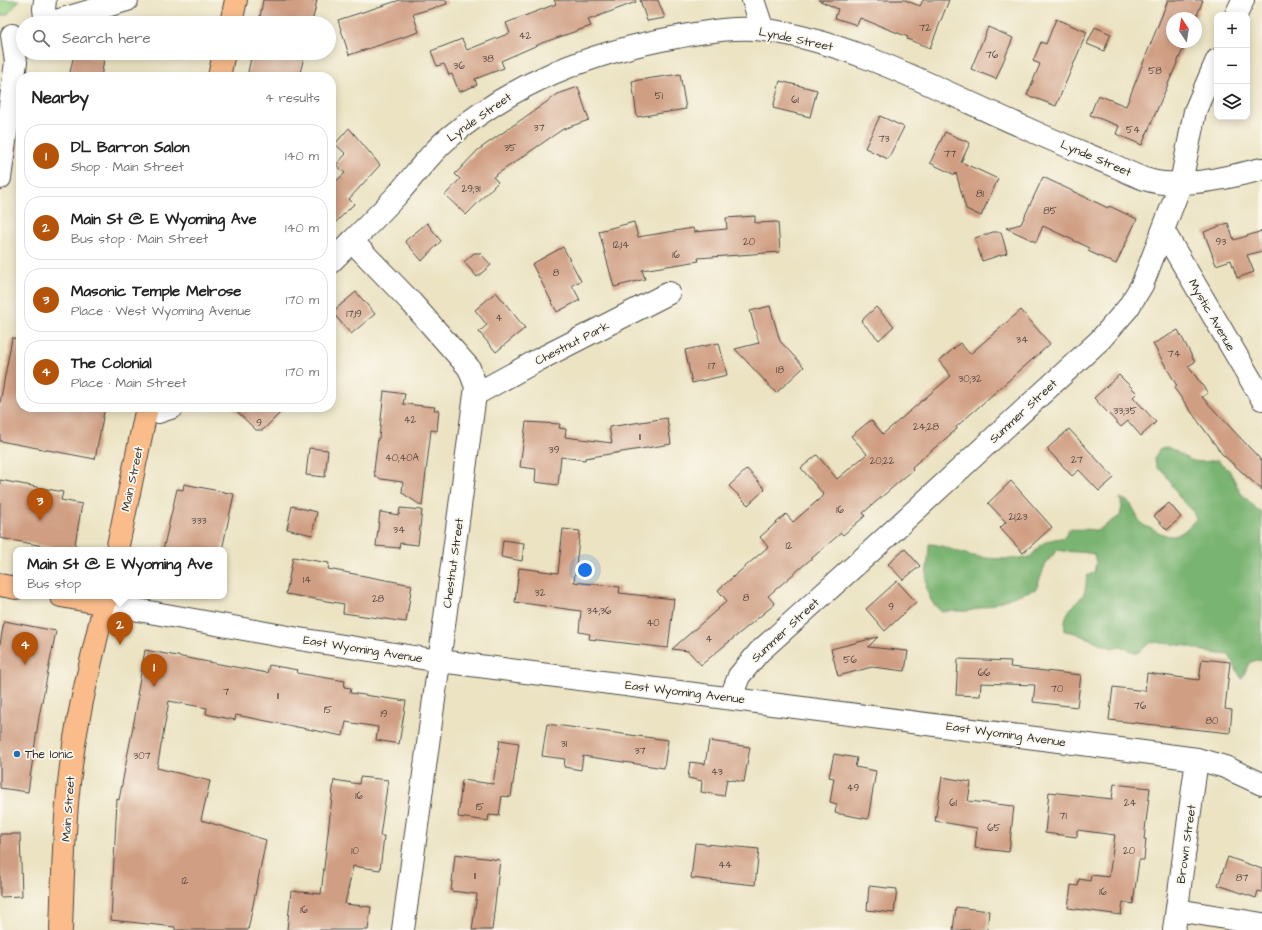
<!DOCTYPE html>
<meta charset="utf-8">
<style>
:root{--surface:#fff;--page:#f6f6f6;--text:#222;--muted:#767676;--line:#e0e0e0;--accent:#b45309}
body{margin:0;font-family:"Architects Daughter",sans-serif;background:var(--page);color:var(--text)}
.controls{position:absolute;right:12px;top:12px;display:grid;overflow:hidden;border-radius:8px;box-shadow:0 2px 10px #0003}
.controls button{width:36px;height:36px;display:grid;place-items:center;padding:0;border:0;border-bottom:1px solid var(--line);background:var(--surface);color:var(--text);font:20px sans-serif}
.compass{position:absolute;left:1166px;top:12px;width:36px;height:36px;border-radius:50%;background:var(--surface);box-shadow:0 2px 10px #0003;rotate:348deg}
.you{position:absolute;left:585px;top:570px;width:14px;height:14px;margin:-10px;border:3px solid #fff;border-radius:50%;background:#1a73e8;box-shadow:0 0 0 6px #1a73e833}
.badge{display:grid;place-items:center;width:26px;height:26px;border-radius:50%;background:var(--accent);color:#fff;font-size:13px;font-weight:700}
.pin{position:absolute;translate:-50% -33px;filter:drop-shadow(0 1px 2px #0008)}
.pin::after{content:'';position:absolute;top:21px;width:14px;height:12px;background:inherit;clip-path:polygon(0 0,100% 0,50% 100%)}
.popup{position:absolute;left:13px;top:547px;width:214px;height:52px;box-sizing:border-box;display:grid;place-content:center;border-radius:8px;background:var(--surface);filter:drop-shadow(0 1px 3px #0005);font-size:13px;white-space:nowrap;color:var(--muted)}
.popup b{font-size:15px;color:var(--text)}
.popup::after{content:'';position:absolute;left:50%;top:100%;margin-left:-8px;border:8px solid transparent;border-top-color:var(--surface)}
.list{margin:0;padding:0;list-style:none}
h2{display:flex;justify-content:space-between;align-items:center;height:52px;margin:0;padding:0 16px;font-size:17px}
h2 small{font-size:13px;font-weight:400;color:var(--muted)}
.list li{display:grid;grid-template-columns:26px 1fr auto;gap:12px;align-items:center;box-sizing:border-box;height:64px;margin:0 8px 8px;padding:0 8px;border:1px solid var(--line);border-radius:16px}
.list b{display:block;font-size:15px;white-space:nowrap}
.list p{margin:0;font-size:13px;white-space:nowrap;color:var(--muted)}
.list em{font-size:13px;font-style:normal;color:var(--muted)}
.icon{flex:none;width:22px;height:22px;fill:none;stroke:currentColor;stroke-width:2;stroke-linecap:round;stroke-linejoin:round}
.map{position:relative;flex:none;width:1262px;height:930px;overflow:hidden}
.search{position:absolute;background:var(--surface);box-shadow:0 2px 10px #0003;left:16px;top:16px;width:320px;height:44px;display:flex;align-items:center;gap:10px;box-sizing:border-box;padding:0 14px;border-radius:22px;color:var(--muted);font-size:15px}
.panel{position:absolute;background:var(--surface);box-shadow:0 2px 10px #0003;left:16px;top:72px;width:320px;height:340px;border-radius:16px}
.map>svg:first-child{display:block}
.green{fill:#98d285;stroke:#627e58}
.forest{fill:#7ab472;stroke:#52704e}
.building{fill:#d09f83}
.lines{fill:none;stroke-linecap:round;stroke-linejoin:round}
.minor-casing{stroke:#484742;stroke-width:24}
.major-casing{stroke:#484742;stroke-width:24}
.minor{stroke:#fff;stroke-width:22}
.major{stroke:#f9bc8a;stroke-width:22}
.poi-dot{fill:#1f6fb2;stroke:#fbf7ec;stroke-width:1.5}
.labels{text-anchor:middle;stroke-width:3.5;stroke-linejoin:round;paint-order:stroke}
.number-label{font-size:10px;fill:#544841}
.street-label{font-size:12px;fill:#2b2b2b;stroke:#fbf7ec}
.poi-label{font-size:12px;fill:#2b2b2b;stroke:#fbf7ec;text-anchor:start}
</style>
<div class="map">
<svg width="1262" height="930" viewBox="0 0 1262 930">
<rect width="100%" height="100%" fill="#fbf7ec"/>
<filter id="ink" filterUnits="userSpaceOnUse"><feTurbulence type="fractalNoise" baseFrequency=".025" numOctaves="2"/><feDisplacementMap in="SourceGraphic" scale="8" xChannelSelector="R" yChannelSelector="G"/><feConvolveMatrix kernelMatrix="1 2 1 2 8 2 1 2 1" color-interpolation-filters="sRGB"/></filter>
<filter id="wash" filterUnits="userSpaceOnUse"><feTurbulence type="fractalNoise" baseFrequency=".012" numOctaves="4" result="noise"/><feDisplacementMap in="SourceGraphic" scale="16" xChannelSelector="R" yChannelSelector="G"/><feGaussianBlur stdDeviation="0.9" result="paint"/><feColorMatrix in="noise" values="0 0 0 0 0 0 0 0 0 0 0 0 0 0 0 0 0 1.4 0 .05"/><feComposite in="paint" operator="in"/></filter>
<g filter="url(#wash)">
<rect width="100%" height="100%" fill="#ebe3c2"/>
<path class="green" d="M 0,0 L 19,0 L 8,14 L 0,16 Z"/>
<path class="forest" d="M 1167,447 C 1192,459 1188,465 1217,460 L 1229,470 L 1241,493 L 1262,514 L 1262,661 L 1257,660 L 1249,663 L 1242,679 C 1236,671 1234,663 1229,655 L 1211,653 L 1188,646 L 1152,642 L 1137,653 L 1120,646 L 1112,648 L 1075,633 L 1065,631 C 1063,611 1072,609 1083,595 C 1086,591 1086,582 1087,576 L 1094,572 L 1096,563 L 1094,554 C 1082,551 1069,553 1057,550 L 1046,563 L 1036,589 C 1015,595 995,605 973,610 C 963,613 953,609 942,612 C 917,593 929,571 929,544 C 941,544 950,550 962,553 C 984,560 1007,560 1030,557 L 1042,544 L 1050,540 L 1065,537 L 1069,529 C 1079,530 1088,528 1097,531 L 1120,516 L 1122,507 L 1120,498 C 1133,502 1133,509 1139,520 C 1142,526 1148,527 1154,530 C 1175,541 1180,536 1196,519 L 1192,510 L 1179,497 L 1165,473 L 1157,468 L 1154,459 L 1159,450 Z"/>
<g id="blocks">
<path class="building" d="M 263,0 L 317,0 L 312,23 L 259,23 Z
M 400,0 L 446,0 L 447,4 L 413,14 L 419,32 L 349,55 L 338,20 Z
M 554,0 L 635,0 L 636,2 L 588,20 L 591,26 L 542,43 L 501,61 L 504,68 L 475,79 L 477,85 L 459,92 L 452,74 L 449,75 L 444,64 L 437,66 L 431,51 L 462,39 L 467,50 L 510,33 L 506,23 L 556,4 Z
M 640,0 L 658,0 L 665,18 L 647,21 Z
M 818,0 L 905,0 L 920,6 L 923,0 L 949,0 L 930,48 L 907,39 L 908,37 L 860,18 L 857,25 L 835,18 L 838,9 Z
M 1168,0 L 1203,0 L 1196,18 L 1172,18 L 1172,42 L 1186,42 L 1142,145 L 1116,134 L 1119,126 L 1090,115 L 1098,95 L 1126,106 Z
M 1056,19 L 1087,32 L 1056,106 L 1027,95 L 1040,64 L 1033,61 L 1041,42 L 1046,44 Z
M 988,27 L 1013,38 L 996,79 L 971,69 Z
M 1095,27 L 1111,34 L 1104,51 L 1087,44 Z
M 252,53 L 305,53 L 299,77 L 247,77 Z
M 74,54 L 104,60 L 101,77 L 69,77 Z
M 680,74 L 686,109 L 637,117 L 632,81 Z
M 780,81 L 817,90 L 810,117 L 773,108 Z
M 578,87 L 589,120 L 563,129 L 493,177 L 498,182 L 466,215 L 445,195 L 460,179 L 455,174 L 478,150 L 558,94 Z
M 880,116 L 904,127 L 888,159 L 865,148 Z
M 349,128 L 380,165 L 349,199 L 354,204 L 331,227 L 331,180 L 334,183 L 345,173 L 336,165 L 346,154 L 335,144 Z
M 945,132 L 970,143 L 961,162 L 998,179 L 981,216 L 966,209 L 956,173 L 955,175 L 930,163 Z
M 1043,177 L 1108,208 L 1109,206 L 1137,219 L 1116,264 L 1088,251 L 1090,248 L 1043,226 L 1036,242 L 1006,228 L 1021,224 Z
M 755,216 L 755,223 L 778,222 L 780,252 L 698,258 L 699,261 L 642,270 L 645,279 L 614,287 L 599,231 L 634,222 L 638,237 L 693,228 L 694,232 L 727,229 L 726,218 Z
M 427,223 L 441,241 L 422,261 L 405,241 Z
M 1228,223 L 1234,240 L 1262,231 L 1262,251 L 1247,255 L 1254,272 L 1237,278 L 1231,260 L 1216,265 L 1204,232 Z
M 993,232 L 1001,232 L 1007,253 L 982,261 L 975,238 Z
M 563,247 L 581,281 L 572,285 L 580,300 L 557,312 L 532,264 Z
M 474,253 L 480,253 L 491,265 L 477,277 L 464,262 Z
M 356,292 L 375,314 L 351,334 L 332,312 Z
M 496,292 L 525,328 L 496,352 L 479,332 L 487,325 L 475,310 Z
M 770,306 L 780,341 L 804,367 L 776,393 L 735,349 L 759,343 L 750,311 Z
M 876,307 L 894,326 L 879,340 L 861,321 Z
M 1021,310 L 1050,344 L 956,427 L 957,429 L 912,467 L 913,470 L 863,513 L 865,516 L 843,535 L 841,533 L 768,596 L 775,604 L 701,665 L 688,651 L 672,649 L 727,601 L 718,590 L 768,547 L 760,537 L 786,514 L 793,522 L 824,495 L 801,468 L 817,455 L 837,479 L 867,454 L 851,436 L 871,420 L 883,434 L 951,376 L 939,361 L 960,343 L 970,354 Z
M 1178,330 L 1195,362 L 1188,366 L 1208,393 L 1202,397 L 1262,461 L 1262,490 L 1222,454 L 1174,388 L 1177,386 L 1153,344 Z
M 12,338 L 21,339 L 21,407 L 105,407 L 95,459 L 0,441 L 0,403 Z
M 719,343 L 727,375 L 692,383 L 685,350 Z
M 1119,375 L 1137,393 L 1133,397 L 1156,422 L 1141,436 L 1128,421 L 1121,427 L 1094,398 Z
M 384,391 L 405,394 L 403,404 L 435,407 L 434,410 L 439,410 L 437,431 L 431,430 L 422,506 L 402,493 L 403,482 L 381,479 L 375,476 L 374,470 L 378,438 L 379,438 Z
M 232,407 L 286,407 L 263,430 L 256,430 Z
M 667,418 L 671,444 L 585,458 L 585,460 L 561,457 L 558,485 L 535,482 L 536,469 L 520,467 L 526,422 L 560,424 L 559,428 L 566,429 L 565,437 L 612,443 L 609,427 Z
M 1069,429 L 1114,478 L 1099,491 L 1079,470 L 1072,476 L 1047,449 Z
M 309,448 L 328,450 L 325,477 L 306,475 Z
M 747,469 L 765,489 L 748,505 L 729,486 Z
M 0,480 L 63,492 L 61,500 L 82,504 L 74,550 L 65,550 L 0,538 Z
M 1011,481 L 1052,527 L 1023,553 L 1000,528 L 1006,522 L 988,503 Z
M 184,484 L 234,494 L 222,550 L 163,550 L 177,489 L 183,490 Z
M 1169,503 L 1181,517 L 1167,530 L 1154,516 Z
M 292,506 L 317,512 L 312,535 L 287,529 Z
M 400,508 L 422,510 L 418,545 L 400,543 L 399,548 L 376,546 L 380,512 L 399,515 Z
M 563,529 L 580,531 L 574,582 L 620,587 L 619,593 L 674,599 L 668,648 L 589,639 L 590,634 L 579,632 L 581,611 L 515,602 L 519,568 L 558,573 Z
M 503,540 L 524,543 L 522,561 L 501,557 Z
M 905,549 L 920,566 L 903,580 L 888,564 Z
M 293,557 L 329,563 L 328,569 L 412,585 L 406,622 L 343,613 L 344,604 L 286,594 Z
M 897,581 L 916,602 L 885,631 L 866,609 Z
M 4,621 L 56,631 L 39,717 L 28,792 L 0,788 L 0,644 Z
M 878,637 L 868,647 L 908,651 L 905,671 L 872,667 L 838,676 L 831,649 Z
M 145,650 L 267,673 L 269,665 L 298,670 L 297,673 L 345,681 L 344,687 L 351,688 L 350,693 L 406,701 L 399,744 L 376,740 L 378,727 L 346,722 L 343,736 L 236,715 L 235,720 L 206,714 L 207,708 L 169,701 L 157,768 L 210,781 L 201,820 L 266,840 L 248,930 L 175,930 L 175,927 L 111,920 L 117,799 L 119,800 L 139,695 L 137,695 Z
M 958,659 L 1011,661 L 1010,667 L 1081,675 L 1077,707 L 1033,702 L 1035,685 L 981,683 L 980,696 L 956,695 Z
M 1202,659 L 1230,662 L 1225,709 L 1232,710 L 1230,733 L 1109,720 L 1113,687 L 1145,691 L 1147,673 L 1199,680 Z
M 547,724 L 668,740 L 664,768 L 583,756 L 581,770 L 564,767 L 565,759 L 542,756 Z
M 500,740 L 519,743 L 511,797 L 502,796 L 499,816 L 489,815 L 488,821 L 458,817 L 462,780 L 493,784 Z
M 709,741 L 750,747 L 744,782 L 727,779 L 724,796 L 701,792 L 702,781 L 688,778 L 690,762 L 705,764 Z
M 834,754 L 857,758 L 855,767 L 876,771 L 868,819 L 835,813 L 837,804 L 830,802 L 834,778 L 829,777 Z
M 360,777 L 388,780 L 380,836 L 384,836 L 380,870 L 353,866 L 345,904 L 371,907 L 368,930 L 287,930 L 291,891 L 321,894 L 334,780 L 359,784 Z
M 942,777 L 971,782 L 968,801 L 1014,806 L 1009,852 L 975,848 L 977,828 L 935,821 Z
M 1114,784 L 1150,788 L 1144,839 L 1146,839 L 1144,860 L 1139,860 L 1133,904 L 1123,902 L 1121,915 L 1068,908 L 1071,885 L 1078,886 L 1079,879 L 1090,881 L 1091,875 L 1109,877 L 1115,835 L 1077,830 L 1077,837 L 1045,833 L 1049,792 L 1112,799 Z
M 0,834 L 20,834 L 22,896 L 0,897 Z
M 695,843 L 759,849 L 755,885 L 691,878 Z
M 455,854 L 500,860 L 492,930 L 472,930 L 477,894 L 451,891 Z
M 1228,857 L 1262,869 L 1262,892 L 1258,891 L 1256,898 L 1218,885 Z
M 869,886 L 897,889 L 894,913 L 867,910 Z
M 956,907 L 989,911 L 987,930 L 953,930 Z"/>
</g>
</g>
<g filter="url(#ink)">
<use href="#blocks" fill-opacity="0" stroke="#484742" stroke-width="1"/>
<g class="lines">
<g class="minor-casing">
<path id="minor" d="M 45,0 L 44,9 L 46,23
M 753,0 L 763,30
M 1236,15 L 1243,0
M 49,23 L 127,0
M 0,178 L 16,62 L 12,35
M 1163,230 L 1262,399
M 352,241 L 411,302 L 469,368 L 476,387 L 403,930
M 331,262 C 353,240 376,218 397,195 C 413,177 428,156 446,140 C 514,82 589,53 677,37 C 705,32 736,26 765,30 C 852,42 939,90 1019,125 C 1049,139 1079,151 1110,164 C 1127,171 1145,182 1164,183 C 1197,185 1230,177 1262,169
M 476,394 L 538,360 L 669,293
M 146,412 L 158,412 L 173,407
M 105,604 L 299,639 L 440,661 L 1197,759 L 1225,767 L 1262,784
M 731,697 L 739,676 L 759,652 L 869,553 L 1100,340 L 1128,308 L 1142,285 L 1181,183 L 1195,111 L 1217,60
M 1177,910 L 1262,924
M 1174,930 L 1197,759"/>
</g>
<g class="major-casing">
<path id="major" d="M 231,23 L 236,0
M 219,77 L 224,53
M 117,550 L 147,407
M 0,585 L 16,588
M 61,596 L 105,604
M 61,930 C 63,875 64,820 71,766 C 78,708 94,652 106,596"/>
</g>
<use href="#minor" class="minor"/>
<use href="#major" class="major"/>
</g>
</g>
<circle class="poi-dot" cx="17" cy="754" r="4"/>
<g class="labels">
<g class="number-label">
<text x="925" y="31">72</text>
<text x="525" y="39">42</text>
<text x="992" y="58">76</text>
<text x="488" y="62">38</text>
<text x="459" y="69">36</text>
<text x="1155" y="74">58</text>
<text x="659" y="99">51</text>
<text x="795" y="103">61</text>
<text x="539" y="131">37</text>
<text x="1133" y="133">54</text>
<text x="884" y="142">73</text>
<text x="510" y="151">35</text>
<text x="950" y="157">77</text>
<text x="471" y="192">29;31</text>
<text x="980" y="197">81</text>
<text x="1050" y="214">85</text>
<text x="749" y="245">20</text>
<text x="1221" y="245">93</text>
<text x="621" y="248">12;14</text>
<text x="676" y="258">16</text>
<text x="556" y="276">8</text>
<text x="354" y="317">17;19</text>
<text x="499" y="321">4</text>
<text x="1022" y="343">34</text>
<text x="1174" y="357">74</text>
<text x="712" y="369">17</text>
<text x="780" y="373">18</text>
<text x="970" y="382">30;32</text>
<text x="1125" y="414">33;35</text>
<text x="410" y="423">42</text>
<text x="259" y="426">9</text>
<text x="926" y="430">24;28</text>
<text x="640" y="440">11</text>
<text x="554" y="453">39</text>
<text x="402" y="461">40;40A</text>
<text x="1077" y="463">27</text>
<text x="882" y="464">20;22</text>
<text x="840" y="513">16</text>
<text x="1018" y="520">21;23</text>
<text x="199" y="524">333</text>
<text x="399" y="533">34</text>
<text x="789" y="549">12</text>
<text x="307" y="583">14</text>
<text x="540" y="596">32</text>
<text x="746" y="601">8</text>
<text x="378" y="602">28</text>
<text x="891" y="610">9</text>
<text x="599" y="614">34;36</text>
<text x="653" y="626">40</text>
<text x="709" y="642">4</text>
<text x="850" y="663">56</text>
<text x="984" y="676">66</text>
<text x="1057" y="692">70</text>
<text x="226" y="695">7</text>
<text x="278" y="699">11</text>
<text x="1140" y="709">76</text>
<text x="328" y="713">15</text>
<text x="384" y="717">19</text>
<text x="1212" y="724">80</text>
<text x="564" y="747">31</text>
<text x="640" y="754">37</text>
<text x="142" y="759">307</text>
<text x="717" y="775">43</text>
<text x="853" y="791">49</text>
<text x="359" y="799">16</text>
<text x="953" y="806">61</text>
<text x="1130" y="806">24</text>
<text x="480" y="810">15</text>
<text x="1063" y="819">71</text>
<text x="994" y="831">65</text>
<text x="355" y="854">10</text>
<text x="1129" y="854">20</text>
<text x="725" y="868">44</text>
<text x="475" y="879">11</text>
<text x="1242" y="881">87</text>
<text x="185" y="884">12</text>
<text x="1103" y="895">16</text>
<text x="304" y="913">16</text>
</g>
<g class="street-label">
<text transform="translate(796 39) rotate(12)" y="4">Lynde Street</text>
<text transform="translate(479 117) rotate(-35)" y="4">Lynde Street</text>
<text transform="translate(1096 158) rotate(23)" y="4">Lynde Street</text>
<text transform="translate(1212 315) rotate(60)" y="4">Mystic Avenue</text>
<text transform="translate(572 343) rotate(-27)" y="4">Chestnut Park</text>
<text transform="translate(1023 411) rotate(-43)" y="4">Summer Street</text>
<text transform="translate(132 479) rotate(-78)" y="4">Main Street</text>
<text transform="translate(453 563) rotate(-82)" y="4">Chestnut Street</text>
<text transform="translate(785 630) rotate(-43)" y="4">Summer Street</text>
<text transform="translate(363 649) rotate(9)" y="4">East Wyoming Avenue</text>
<text transform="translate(685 692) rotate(7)" y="4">East Wyoming Avenue</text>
<text transform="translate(1006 734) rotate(8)" y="4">East Wyoming Avenue</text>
<text transform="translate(68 809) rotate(-86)" y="4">Main Street</text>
<text transform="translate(1186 844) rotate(-82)" y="4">Brown Street</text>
</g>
<g class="poi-label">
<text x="25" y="758">The Ionic</text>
</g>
</g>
</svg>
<div class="controls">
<button>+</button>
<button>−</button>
<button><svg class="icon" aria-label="layers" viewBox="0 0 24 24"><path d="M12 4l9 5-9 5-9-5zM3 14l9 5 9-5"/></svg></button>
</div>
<svg class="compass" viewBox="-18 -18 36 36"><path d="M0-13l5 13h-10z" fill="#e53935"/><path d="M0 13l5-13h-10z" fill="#767676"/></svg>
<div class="you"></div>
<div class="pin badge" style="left:154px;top:687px">1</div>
<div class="pin badge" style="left:120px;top:645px">2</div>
<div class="popup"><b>Main St @ E Wyoming Ave</b>Bus stop</div>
<div class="pin badge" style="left:40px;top:521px">3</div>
<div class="pin badge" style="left:25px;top:665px">4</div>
<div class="search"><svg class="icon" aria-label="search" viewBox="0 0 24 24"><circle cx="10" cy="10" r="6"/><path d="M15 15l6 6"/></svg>Search here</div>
<section class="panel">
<h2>Nearby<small>4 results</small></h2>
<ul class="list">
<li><span class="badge">1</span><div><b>DL Barron Salon</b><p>Shop · Main Street</p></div><em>140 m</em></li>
<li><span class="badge">2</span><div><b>Main St @ E Wyoming Ave</b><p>Bus stop · Main Street</p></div><em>140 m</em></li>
<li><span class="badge">3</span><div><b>Masonic Temple Melrose</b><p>Place · West Wyoming Avenue</p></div><em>170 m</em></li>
<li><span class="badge">4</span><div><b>The Colonial</b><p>Place · Main Street</p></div><em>170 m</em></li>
</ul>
</section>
</div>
